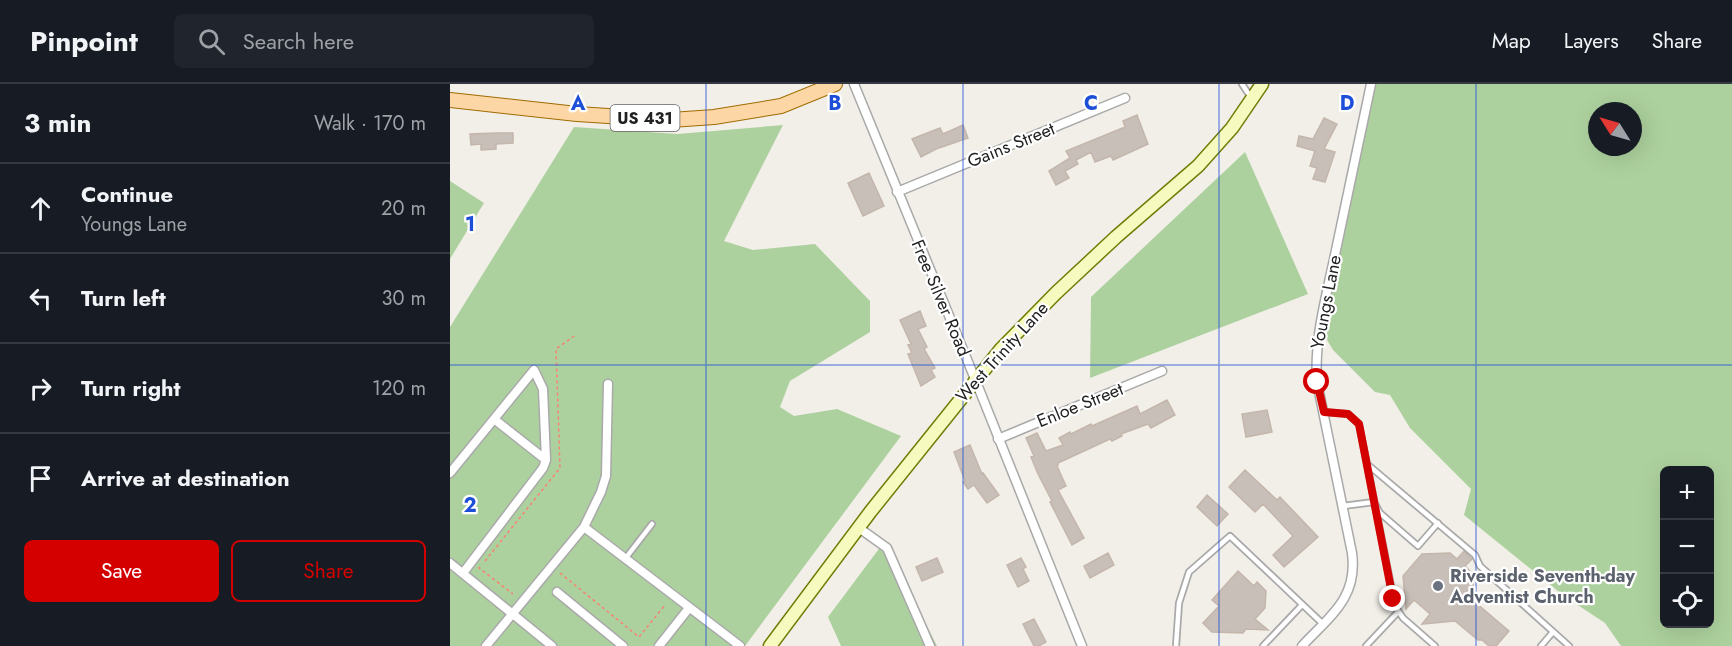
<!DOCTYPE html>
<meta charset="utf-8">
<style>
:root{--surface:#171b24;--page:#20242c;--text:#f1f3f6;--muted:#9ea1a6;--line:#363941;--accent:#d40000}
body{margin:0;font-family:Jost,sans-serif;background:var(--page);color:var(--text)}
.controls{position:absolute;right:18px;bottom:18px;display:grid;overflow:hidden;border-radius:9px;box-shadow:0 6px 24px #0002}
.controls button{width:54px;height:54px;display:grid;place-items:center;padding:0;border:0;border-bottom:2px solid var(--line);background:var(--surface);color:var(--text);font:30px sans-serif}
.compass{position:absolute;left:1138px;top:18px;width:54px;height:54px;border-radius:50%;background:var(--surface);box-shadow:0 6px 24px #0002;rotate:307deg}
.stop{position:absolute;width:18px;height:18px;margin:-14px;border:4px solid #d40000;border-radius:50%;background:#fff}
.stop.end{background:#d40000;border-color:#fff;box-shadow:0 2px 6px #0008}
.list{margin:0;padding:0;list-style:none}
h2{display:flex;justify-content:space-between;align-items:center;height:78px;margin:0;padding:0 24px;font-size:26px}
h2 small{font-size:20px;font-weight:400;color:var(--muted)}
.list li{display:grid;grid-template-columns:39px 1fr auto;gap:18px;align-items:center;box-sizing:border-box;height:90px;padding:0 24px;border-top:2px solid var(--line)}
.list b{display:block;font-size:22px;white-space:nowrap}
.list p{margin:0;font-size:20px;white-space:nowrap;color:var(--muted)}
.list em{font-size:20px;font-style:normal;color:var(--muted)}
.actions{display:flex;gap:12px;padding:18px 24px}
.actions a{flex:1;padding:14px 0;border:2px solid var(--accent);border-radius:9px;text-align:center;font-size:21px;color:var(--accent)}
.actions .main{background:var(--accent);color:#fff}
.icon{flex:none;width:33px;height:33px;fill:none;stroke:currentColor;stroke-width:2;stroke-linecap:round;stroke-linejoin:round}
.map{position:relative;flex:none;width:1282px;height:562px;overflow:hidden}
header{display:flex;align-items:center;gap:36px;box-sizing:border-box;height:84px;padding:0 30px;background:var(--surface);border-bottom:2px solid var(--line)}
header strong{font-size:28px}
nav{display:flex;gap:33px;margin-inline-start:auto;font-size:21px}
.search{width:420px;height:54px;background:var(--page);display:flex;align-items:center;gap:15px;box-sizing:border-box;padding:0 21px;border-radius:9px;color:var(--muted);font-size:22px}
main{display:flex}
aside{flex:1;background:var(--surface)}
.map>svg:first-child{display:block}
.forest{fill:#add19e;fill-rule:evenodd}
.building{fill:#c7bfb8;stroke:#c4b6ab;stroke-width:1.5}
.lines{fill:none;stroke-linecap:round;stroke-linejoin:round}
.service-casing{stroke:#a9a9a9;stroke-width:8}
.minor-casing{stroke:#a9a9a9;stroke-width:11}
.secondary-casing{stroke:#707d05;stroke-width:15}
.primary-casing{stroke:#a06b00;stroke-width:16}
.path{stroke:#fa8072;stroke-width:1.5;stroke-dasharray:3 3;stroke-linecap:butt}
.service{stroke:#fff;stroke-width:4.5}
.minor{stroke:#fff;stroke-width:8}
.secondary{stroke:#f7fabf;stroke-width:12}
.primary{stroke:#fcd6a4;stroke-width:14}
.route{stroke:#d40000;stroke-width:8}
.grid{fill:none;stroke:#1d4ed8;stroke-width:1.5;stroke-opacity:0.55}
.worship-dot{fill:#6b7280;stroke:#fff;stroke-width:2}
.labels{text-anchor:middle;stroke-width:4.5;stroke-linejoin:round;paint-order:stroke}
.shield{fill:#fff;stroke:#646464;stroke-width:1.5}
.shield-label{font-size:16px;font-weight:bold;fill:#222}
.street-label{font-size:18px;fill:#222;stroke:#fff}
.worship-label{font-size:18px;font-weight:bold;fill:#5b616d;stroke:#fff;text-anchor:start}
.grid-label{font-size:20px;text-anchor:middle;font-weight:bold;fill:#1d4ed8;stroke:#fff;stroke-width:4.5;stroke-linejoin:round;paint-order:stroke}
</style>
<header>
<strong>Pinpoint</strong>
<div class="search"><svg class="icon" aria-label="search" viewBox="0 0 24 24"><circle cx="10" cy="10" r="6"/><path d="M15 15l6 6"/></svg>Search here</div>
<nav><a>Map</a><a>Layers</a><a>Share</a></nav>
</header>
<main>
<aside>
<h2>3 min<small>Walk · 170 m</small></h2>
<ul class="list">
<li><svg class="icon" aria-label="ahead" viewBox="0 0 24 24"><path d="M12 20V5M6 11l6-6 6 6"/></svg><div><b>Continue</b><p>Youngs Lane</p></div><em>20 m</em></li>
<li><svg class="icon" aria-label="left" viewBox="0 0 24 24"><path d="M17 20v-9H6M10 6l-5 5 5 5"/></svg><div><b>Turn left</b></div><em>30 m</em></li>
<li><svg class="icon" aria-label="right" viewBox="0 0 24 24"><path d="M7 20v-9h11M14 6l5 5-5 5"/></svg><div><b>Turn right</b></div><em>120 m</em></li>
<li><svg class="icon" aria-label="arrive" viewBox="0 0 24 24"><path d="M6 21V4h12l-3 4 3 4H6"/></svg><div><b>Arrive at destination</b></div></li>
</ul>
<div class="actions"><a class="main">Save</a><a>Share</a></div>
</aside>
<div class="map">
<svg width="1282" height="562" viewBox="0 0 1282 562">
<rect width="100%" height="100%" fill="#f2efe9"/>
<path class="forest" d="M 922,0 L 1282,0 L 1282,562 L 1171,562 L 1155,539 L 1114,512 L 1014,431 L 1021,405 L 960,344 L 940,311 L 925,308 L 883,266 L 870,244 ZM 1147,27 L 1183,27 L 1183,63 L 1147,63 ZM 1214,386 L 1260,386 L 1260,540 L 1214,540 Z
M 333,41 L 274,157 L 303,166 L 365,160 L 420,217 L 420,248 L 340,297 L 330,323 L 344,332 L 387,325 L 451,352 L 295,562 L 0,562 L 0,243 L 124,43 L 228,50 Z
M 795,68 L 858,210 L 640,294 L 641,213 Z
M 0,97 L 34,119 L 0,175 Z
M 434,458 L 487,562 L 391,562 L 378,533 Z"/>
<path class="building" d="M 687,31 L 698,60 L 663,76 L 661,72 L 645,78 L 641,68 L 626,76 L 628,80 L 615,87 L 619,94 L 606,101 L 599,87 L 620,74 L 616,67 L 675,43 L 673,37 Z
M 874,34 L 887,40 L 874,65 L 885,68 L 875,98 L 863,95 L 867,84 L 860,82 L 865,67 L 847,62 L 849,52 L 863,55 Z
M 513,41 L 518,54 L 486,65 L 471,73 L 462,55 L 490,44 L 493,50 Z
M 45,49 L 63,49 L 63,59 L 46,60 L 46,65 L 31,66 L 31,60 L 21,61 L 20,50 Z
M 419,89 L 434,122 L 413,132 L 398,99 Z
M 470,227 L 476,242 L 468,245 L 477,263 L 474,265 L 485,284 L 481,286 L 485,293 L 471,302 L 458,270 L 462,269 L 458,261 L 461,260 L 450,236 Z
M 717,316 L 725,331 L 701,344 L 698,340 L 671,350 L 672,352 L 662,357 L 660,355 L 608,379 L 608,381 L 607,382 L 616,402 L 608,406 L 634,454 L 622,461 L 600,418 L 602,417 L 588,390 L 581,373 L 584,372 L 576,354 L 587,349 L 596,367 L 613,361 L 609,354 L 620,348 L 621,350 L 641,340 L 642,342 L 687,322 L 690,330 Z
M 817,326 L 822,348 L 796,353 L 792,330 Z
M 520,361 L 532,390 L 533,389 L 549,411 L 537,419 L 524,401 L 518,405 L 513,398 L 515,397 L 504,368 Z
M 795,386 L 827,416 L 830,413 L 868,453 L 834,483 L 823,471 L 843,452 L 813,420 L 805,428 L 779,403 Z
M 757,411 L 778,430 L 767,442 L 747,423 Z
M 1014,467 L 1022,475 L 1015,482 L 1022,489 L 1025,518 L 1059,547 L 1046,562 L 1039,562 L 1032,556 L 1028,556 L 1005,537 L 972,540 L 980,530 L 964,516 L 956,525 L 953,492 L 972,470 L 1000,469 L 1007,475 Z
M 658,469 L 664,481 L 640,494 L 634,482 Z
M 487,474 L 493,488 L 472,497 L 466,483 Z
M 571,474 L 576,483 L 573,485 L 579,497 L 568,503 L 557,481 Z
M 788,487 L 804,502 L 807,498 L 816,507 L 815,524 L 805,535 L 818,546 L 796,545 L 793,549 L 762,548 L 753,539 L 769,522 L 762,516 Z
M 584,535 L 596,558 L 589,562 L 584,562 L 573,540 Z"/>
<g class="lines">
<g class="service-casing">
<path id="service" d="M 792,0 L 800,12
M 874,328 L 898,330 L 909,340 L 945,522 L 953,534 L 985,562
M 917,380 L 1025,471 L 1030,482 L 1119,562
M 893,422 L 924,418 L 930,429 L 968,462 L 988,439
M 175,475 L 202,440
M 726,562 L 729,519 L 739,488 L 780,452 L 873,540
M 813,562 L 852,521
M 916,562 L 948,528
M 1091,562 L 1103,548"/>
</g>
<g class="minor-casing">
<path id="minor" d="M 404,0 L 525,295 L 632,562
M 447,108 L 675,14
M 44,335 L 96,376
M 548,355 L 712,287
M 0,389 L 84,286 L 93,305 L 96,376 L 93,384 L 13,489
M 134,443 L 151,408 L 156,392 L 158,300
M 409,444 L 437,464 L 480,562
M 0,479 L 102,562
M 107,508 L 173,562
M 36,562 L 134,443 L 290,562
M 209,562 L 239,524
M 852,562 C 880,532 908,514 902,469 L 867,298 C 864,253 877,210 886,166 C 898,111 909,55 921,0"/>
</g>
<g class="secondary-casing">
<path id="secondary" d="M 320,562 L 421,427 L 551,265 L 606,209 L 666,153 L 748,82 L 782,44 L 812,0"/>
</g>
<g class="primary-casing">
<path id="primary" d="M 0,16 L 127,30 L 221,36 L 264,33 L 331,22 L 385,0"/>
</g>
<path class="path" d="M 35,477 L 110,384 L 106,265 L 124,252
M 30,483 L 29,484 L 63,510
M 110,489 L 189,553 L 215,521"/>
<use href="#service" class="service"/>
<use href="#minor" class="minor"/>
<use href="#secondary" class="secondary"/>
<use href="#primary" class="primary"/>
</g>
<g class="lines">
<path class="route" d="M 867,298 L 874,328 L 898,330 L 909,340 L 943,515"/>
</g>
<path class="grid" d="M 256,0 L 256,562M 513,0 L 513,562M 769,0 L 769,562M 1026,0 L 1026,562M 0,281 L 1282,281"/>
<circle class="worship-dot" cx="988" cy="502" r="6"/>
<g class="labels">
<rect class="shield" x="160.5" y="21" width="69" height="26" rx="4.5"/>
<g class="shield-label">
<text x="195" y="40">US 431</text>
</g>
<g class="street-label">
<text transform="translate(561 61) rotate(-22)" y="6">Gains Street</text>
<text transform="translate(491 214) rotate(67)" y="6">Free Silver Road</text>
<text transform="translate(876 218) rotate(-79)" y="6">Youngs Lane</text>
<text transform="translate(552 268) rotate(-48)" y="6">West Trinity Lane</text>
<text transform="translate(630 321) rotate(-22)" y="6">Enloe Street</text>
</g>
<g class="worship-label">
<text x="1000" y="498">Riverside Seventh-day<tspan x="1000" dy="21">Adventist Church</tspan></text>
</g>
</g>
<g class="grid-label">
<text x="128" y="26">A</text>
<text x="385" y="26">B</text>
<text x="641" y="26">C</text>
<text x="897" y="26">D</text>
<text x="20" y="147">1</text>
<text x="20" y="428">2</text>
</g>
</svg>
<div class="controls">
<button>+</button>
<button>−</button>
<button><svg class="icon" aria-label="locate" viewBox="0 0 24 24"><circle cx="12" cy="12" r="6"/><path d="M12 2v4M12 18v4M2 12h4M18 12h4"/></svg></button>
</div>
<svg class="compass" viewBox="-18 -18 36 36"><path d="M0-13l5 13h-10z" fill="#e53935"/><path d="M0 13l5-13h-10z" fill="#9ea1a6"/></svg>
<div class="stop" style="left:867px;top:298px"></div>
<div class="stop end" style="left:943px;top:515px"></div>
</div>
</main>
